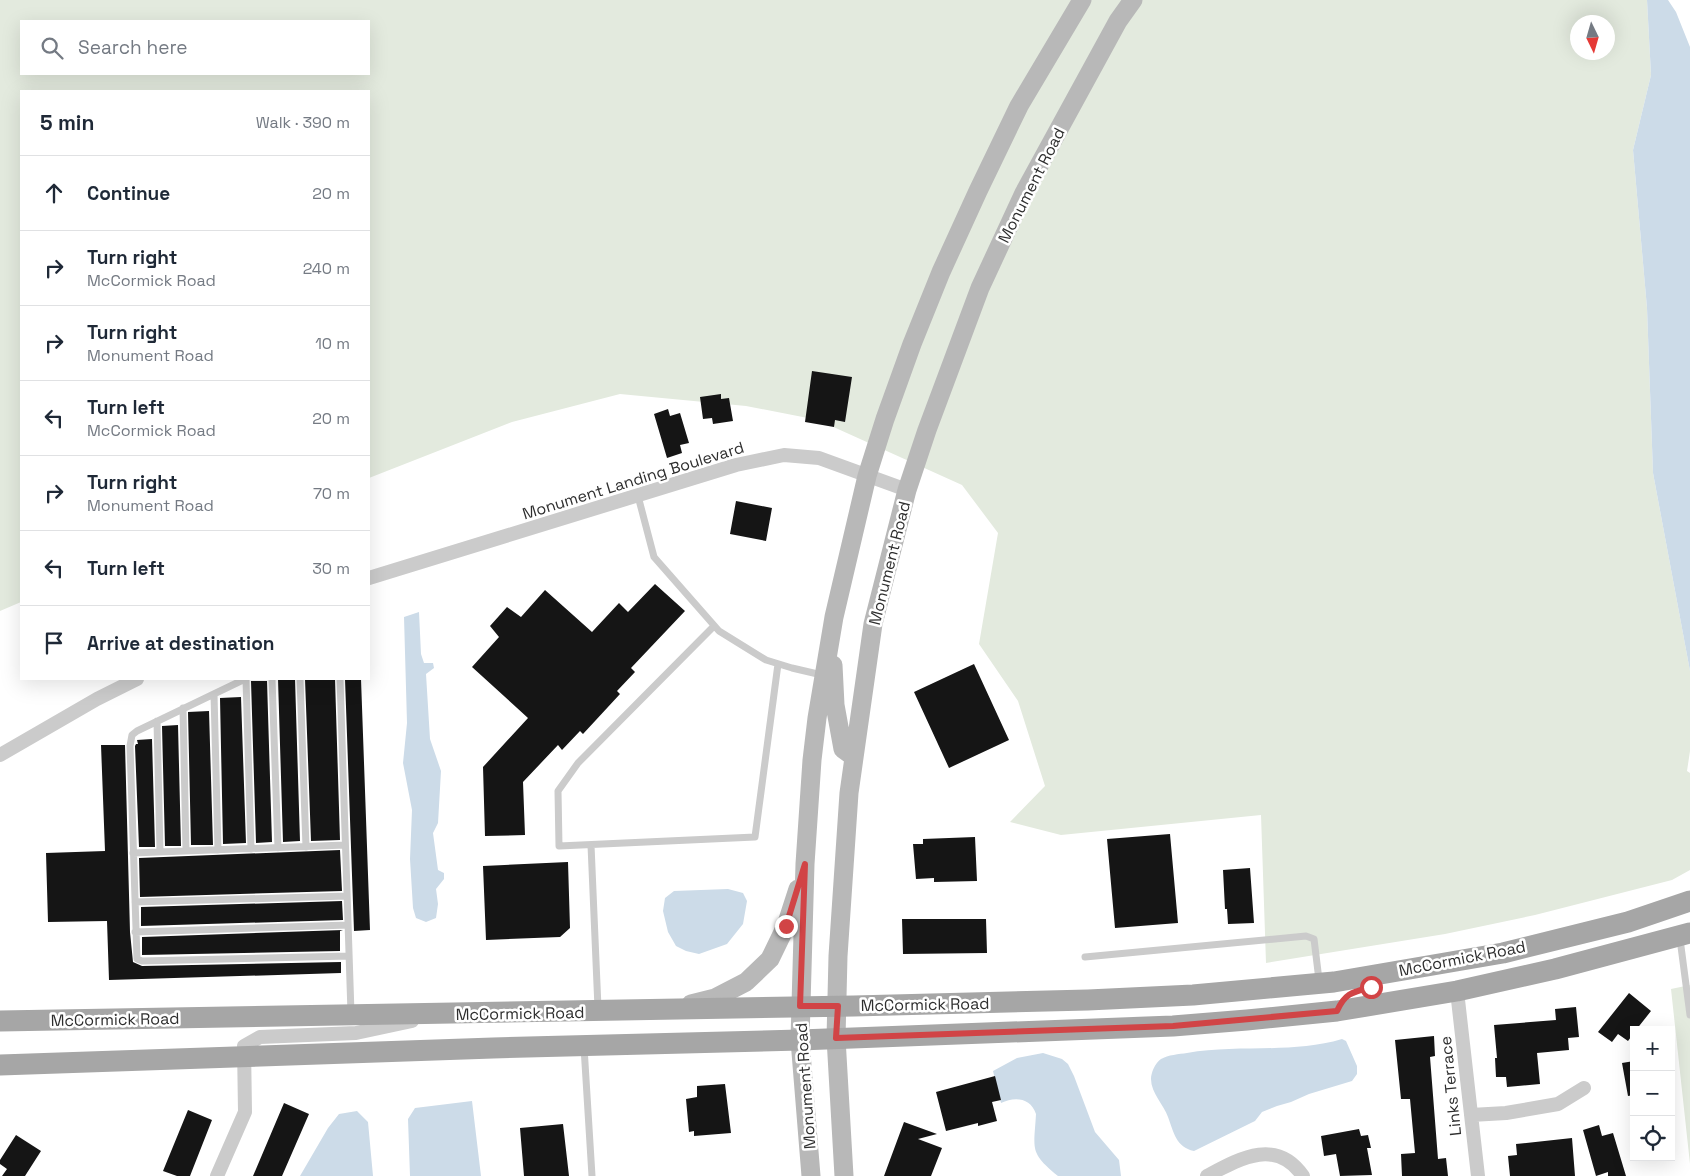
<!DOCTYPE html>
<meta charset="utf-8">
<style>
:root{--surface:#fff;--page:#f2f2f3;--text:#1f2937;--muted:#747a83;--line:#e0e1e3}
body{margin:0;font-family:"Space Grotesk",sans-serif;background:var(--page);color:var(--text)}
.controls{position:absolute;right:15px;bottom:15px;display:grid;overflow:hidden;border-radius:0px;box-shadow:0 5px 20px #0002}
.controls button{width:45px;height:45px;display:grid;place-items:center;padding:0;border:0;border-bottom:1px solid var(--line);background:var(--surface);color:var(--text);font:25px sans-serif}
.compass{position:absolute;left:1570px;top:15px;width:45px;height:45px;border-radius:50%;background:var(--surface);box-shadow:0 5px 20px #0002;rotate:175deg}
.stop{position:absolute;width:15px;height:15px;margin:-11px;border:4px solid #d14446;border-radius:50%;background:#fff}
.stop.end{background:#d14446;border-color:#fff;box-shadow:0 1px 5px #0008}
.list{margin:0;padding:0;list-style:none}
h2{display:flex;justify-content:space-between;align-items:center;height:65px;margin:0;padding:0 20px;font-size:21px}
h2 small{font-size:16px;font-weight:400;color:var(--muted)}
.list li{display:grid;grid-template-columns:32px 1fr auto;gap:15px;align-items:center;box-sizing:border-box;height:75px;padding:0 20px;border-top:1px solid var(--line)}
.list b{display:block;font-size:19px;white-space:nowrap}
.list p{margin:0;font-size:16px;white-space:nowrap;color:var(--muted)}
.list em{font-size:16px;font-style:normal;color:var(--muted)}
.icon{flex:none;width:28px;height:28px;fill:none;stroke:currentColor;stroke-width:2;stroke-linecap:round;stroke-linejoin:round}
.map{position:relative;flex:none;width:1690px;height:1176px;overflow:hidden}
.search{position:absolute;background:var(--surface);box-shadow:0 5px 20px #0002;left:20px;top:20px;width:350px;height:55px;display:flex;align-items:center;gap:12px;box-sizing:border-box;padding:0 18px;border-radius:0px;color:var(--muted);font-size:19px}
.panel{position:absolute;background:var(--surface);box-shadow:0 5px 20px #0002;left:20px;top:90px;width:350px;height:590px;border-radius:0px}
.map>svg:first-child{display:block}
.green{fill:#e3eade;fill-rule:evenodd}
.water{fill:#ccdbe8}
.building{fill:#151515}
.lines{fill:none;stroke-linecap:round;stroke-linejoin:round}
.lane{stroke:#cbcbcb;stroke-width:7}
.street{stroke:#cbcbcb;stroke-width:14}
.secondary{stroke:#b8b8b8;stroke-width:19}
.primary{stroke:#a6a6a6;stroke-width:21}
.route{stroke:#d14446;stroke-width:6}
.labels{text-anchor:middle;stroke-width:5;stroke-linejoin:round;paint-order:stroke}
.street-label{font-size:16px;fill:#2e2e2e;stroke:#fff}
</style>
<div class="map">
<svg width="1690" height="1176" viewBox="0 0 1690 1176">
<rect width="100%" height="100%" fill="#fff"/>
<path class="green" d="M 0,0 L 1647,0 L 1651,75 L 1633,150 L 1647,308 L 1653,473 L 1690,671 L 1690,751 L 1687,771 L 1690,773 L 1690,870 L 1672,880 L 1535,915 L 1445,934 L 1266,963 L 1261,815 L 1061,835 L 1010,822 L 1045,786 L 1018,701 L 979,644 L 998,533 L 962,485 L 818,420 L 746,406 L 620,394 L 512,422 L 369,478 L 369,91 L 21,91 L 21,602 L 0,611 ZM 21,21 L 369,21 L 369,74 L 21,74 ZM 1578,22 L 1608,22 L 1608,52 L 1578,52 Z
M 1690,985 L 1690,1164 L 1671,989 Z"/>
<path class="water" d="M 1647,0 L 1668,0 L 1676,12 L 1690,47 L 1690,671 L 1653,473 L 1647,308 L 1633,150 L 1651,75 Z
M 419,612 L 421,654 L 424,663 L 433,663 L 434,668 L 426,674 L 430,739 L 441,771 L 438,823 L 433,833 L 438,870 L 444,873 L 444,879 L 436,889 L 438,904 L 436,918 L 426,922 L 416,918 L 413,908 L 410,859 L 412,810 L 403,763 L 407,723 L 404,617 Z
M 728,889 L 743,893 L 747,901 L 743,924 L 727,944 L 699,954 L 686,951 L 676,946 L 668,932 L 663,911 L 665,898 L 674,891 Z
M 1342,1039 L 1346,1041 L 1357,1066 L 1357,1074 L 1352,1081 L 1309,1094 L 1291,1102 L 1277,1106 L 1262,1112 L 1255,1121 L 1194,1151 C 1176,1147 1174,1133 1168,1117 C 1164,1105 1151,1093 1151,1079 C 1151,1073 1155,1063 1161,1059 C 1168,1055 1179,1054 1187,1053 C 1238,1044 1292,1054 1342,1039 Z
M 1043,1053 L 1062,1059 L 1068,1064 L 1074,1076 L 1095,1132 L 1119,1160 L 1121,1176 L 1058,1176 C 1029,1152 1034,1150 1036,1114 C 1031,1098 1015,1096 1001,1103 L 993,1071 L 1017,1058 Z
M 472,1101 L 481,1176 L 410,1176 L 408,1119 L 415,1108 Z
M 357,1111 L 368,1122 L 373,1176 L 300,1176 L 328,1128 L 339,1114 Z"/>
<path class="building" d="M 812,371 L 852,377 L 845,422 L 835,420 L 834,427 L 805,422 Z
M 721,394 L 721,399 L 729,398 L 733,421 L 713,424 L 712,418 L 703,419 L 700,397 Z
M 668,409 L 670,416 L 680,413 L 689,443 L 680,445 L 682,453 L 667,458 L 654,414 Z
M 736,501 L 772,508 L 766,541 L 730,534 Z
M 655,584 L 685,611 L 631,668 L 635,672 L 617,691 L 620,694 L 583,734 L 580,731 L 562,750 L 558,745 L 523,782 L 525,835 L 485,836 L 483,767 L 528,718 L 472,667 L 499,637 L 490,626 L 507,607 L 521,617 L 545,590 L 592,632 L 619,603 L 628,612 Z
M 974,664 L 1009,740 L 949,768 L 914,692 Z
M 278,679 L 295,679 L 300,841 L 283,842 Z
M 305,679 L 335,679 L 340,840 L 311,841 Z
M 345,679 L 361,679 L 370,930 L 354,931 Z
M 251,681 L 267,681 L 272,842 L 256,843 Z
M 241,697 L 246,843 L 223,844 L 220,698 Z
M 209,711 L 213,845 L 191,845 L 188,712 Z
M 178,725 L 181,846 L 165,846 L 162,726 Z
M 152,739 L 155,847 L 139,847 L 135,746 L 136,744 L 138,744 L 137,740 Z
M 101,745 L 125,745 L 130,932 L 133,962 L 142,966 L 341,962 L 341,973 L 109,980 L 107,921 L 48,922 L 46,853 L 105,851 Z
M 1170,834 L 1178,923 L 1115,928 L 1107,839 Z
M 975,837 L 977,881 L 934,882 L 934,878 L 916,879 L 913,844 L 923,844 L 923,839 Z
M 340,850 L 342,891 L 140,897 L 139,858 Z
M 568,862 L 570,928 L 560,937 L 486,940 L 483,866 Z
M 1250,868 L 1254,923 L 1228,924 L 1227,909 L 1225,909 L 1223,870 Z
M 342,901 L 343,920 L 141,926 L 141,907 Z
M 902,919 L 986,919 L 987,953 L 903,954 Z
M 343,930 L 340,931 L 340,951 L 142,955 L 142,937 Z
M 1629,993 L 1651,1011 L 1636,1030 L 1634,1030 L 1634,1033 L 1628,1041 L 1618,1034 L 1612,1042 L 1598,1032 Z
M 1576,1007 L 1579,1037 L 1568,1038 L 1569,1050 L 1537,1053 L 1540,1084 L 1507,1087 L 1506,1077 L 1496,1077 L 1495,1058 L 1497,1058 L 1494,1025 L 1556,1020 L 1555,1009 Z
M 1434,1036 L 1435,1056 L 1430,1057 L 1438,1159 L 1446,1158 L 1448,1176 L 1402,1176 L 1401,1154 L 1415,1153 L 1410,1099 L 1401,1099 L 1395,1040 Z
M 1634,1061 L 1634,1095 L 1628,1096 L 1622,1063 Z
M 995,1076 L 1001,1100 L 992,1102 L 997,1121 L 978,1126 L 978,1123 L 946,1131 L 936,1092 Z
M 725,1084 L 731,1133 L 694,1136 L 694,1131 L 689,1132 L 686,1099 L 697,1097 L 697,1086 Z
M 284,1103 L 309,1114 L 282,1176 L 253,1176 Z
M 188,1110 L 212,1120 L 190,1176 L 177,1176 L 163,1171 Z
M 904,1122 L 937,1134 L 918,1139 L 942,1148 L 931,1176 L 884,1176 Z
M 563,1124 L 569,1176 L 524,1176 L 520,1128 Z
M 1599,1125 L 1602,1136 L 1613,1133 L 1626,1176 L 1608,1176 L 1608,1172 L 1596,1176 L 1583,1130 Z
M 1359,1129 L 1361,1136 L 1368,1135 L 1371,1148 L 1367,1148 L 1372,1175 L 1340,1176 L 1336,1154 L 1324,1156 L 1321,1136 Z
M 16,1135 L 41,1151 L 25,1176 L 2,1176 L 7,1169 L 0,1164 L 0,1160 Z
M 1572,1138 L 1575,1176 L 1510,1176 L 1508,1156 L 1517,1155 L 1516,1144 Z"/>
<g class="lines">
<path class="lane" d="M 638,496 L 654,557 L 719,631 L 766,660 L 792,668 L 822,675
M 714,626 L 578,763 L 558,791 L 559,846 L 755,837 L 778,664
M 245,679 L 137,731 L 132,735 L 130,746 L 137,959 L 142,961 L 349,956
M 246,679 L 251,849
M 272,679 L 278,848
M 300,679 L 306,847
M 340,679 L 351,1013
M 214,694 L 218,850
M 183,708 L 186,851
M 157,721 L 160,852
M 591,845 L 598,1008
M 133,853 L 345,845
M 135,902 L 347,896
M 135,932 L 348,925
M 1680,939 L 1690,1015
M 1085,957 L 1306,936 L 1314,939 L 1319,980
M 584,1047 L 592,1176"/>
<path class="street" d="M 369,578 L 736,465 L 784,455 L 819,458 L 907,490
M 0,755 L 97,699 L 137,679
M 1457,991 L 1478,1176
M 1471,1115 L 1506,1113 L 1558,1104 L 1584,1088
M 217,1176 L 245,1112 L 244,1046 L 260,1037 L 356,1033 L 412,1021
M 1207,1176 C 1239,1159 1276,1137 1303,1176"/>
<path class="secondary" d="M 833,665 L 835,705 L 843,749 L 854,757
M 691,1004 L 715,998 L 746,982 L 770,959 L 786,926 L 798,889
M 811,1176 L 800,1040 L 805,864 L 812,760 L 817,718 L 834,617 L 867,476 L 885,419 L 912,344 L 941,272 L 978,191 L 1019,106 L 1082,0
M 844,1176 L 836,1038 L 838,956 L 849,793 L 873,624 L 907,490 L 927,430 L 980,288 L 1024,193 L 1118,21 L 1133,0"/>
<path class="primary" d="M 0,1021 L 854,1006 L 1088,1000 L 1193,995 L 1334,982 L 1503,953 L 1628,922 L 1690,901
M 0,1065 L 493,1048 L 800,1040 L 1173,1026 L 1247,1020 L 1337,1011 L 1457,991 L 1555,969 L 1690,933"/>
</g>
<g class="lines">
<path class="route" d="M 786,926 L 805,864 L 800,1006 L 838,1006 L 836,1038 L 1173,1026 L 1337,1011 C 1345,993 1353,992 1371,987"/>
</g>
<g class="labels">
<g class="street-label">
<text transform="translate(1031 185) rotate(-63)" y="6">Monument Road</text>
<text transform="translate(633 480) rotate(-17)" y="6">Monument Landing Boulevard</text>
<text transform="translate(889 563) rotate(-76)" y="6">Monument Road</text>
<text transform="translate(1462 958) rotate(-11)" y="6">McCormick Road</text>
<text transform="translate(925 1004) rotate(-1)" y="6">McCormick Road</text>
<text transform="translate(520 1013) rotate(-1)" y="6">McCormick Road</text>
<text transform="translate(115 1019) rotate(-1)" y="6">McCormick Road</text>
<text transform="translate(805 1086) rotate(-94)" y="6">Monument Road</text>
<text transform="translate(1450 1086) rotate(-96)" y="6">Links Terrace</text>
</g>
</g>
</svg>
<div class="controls">
<button>+</button>
<button>−</button>
<button><svg class="icon" aria-label="locate" viewBox="0 0 24 24"><circle cx="12" cy="12" r="6"/><path d="M12 2v4M12 18v4M2 12h4M18 12h4"/></svg></button>
</div>
<svg class="compass" viewBox="-18 -18 36 36"><path d="M0-13l5 13h-10z" fill="#e53935"/><path d="M0 13l5-13h-10z" fill="#747a83"/></svg>
<div class="stop" style="left:1371px;top:987px"></div>
<div class="stop end" style="left:786px;top:926px"></div>
<div class="search"><svg class="icon" aria-label="search" viewBox="0 0 24 24"><circle cx="10" cy="10" r="6"/><path d="M15 15l6 6"/></svg>Search here</div>
<section class="panel">
<h2>5 min<small>Walk · 390 m</small></h2>
<ul class="list">
<li><svg class="icon" aria-label="ahead" viewBox="0 0 24 24"><path d="M12 20V5M6 11l6-6 6 6"/></svg><div><b>Continue</b></div><em>20 m</em></li>
<li><svg class="icon" aria-label="right" viewBox="0 0 24 24"><path d="M7 20v-9h11M14 6l5 5-5 5"/></svg><div><b>Turn right</b><p>McCormick Road</p></div><em>240 m</em></li>
<li><svg class="icon" aria-label="right" viewBox="0 0 24 24"><path d="M7 20v-9h11M14 6l5 5-5 5"/></svg><div><b>Turn right</b><p>Monument Road</p></div><em>10 m</em></li>
<li><svg class="icon" aria-label="left" viewBox="0 0 24 24"><path d="M17 20v-9H6M10 6l-5 5 5 5"/></svg><div><b>Turn left</b><p>McCormick Road</p></div><em>20 m</em></li>
<li><svg class="icon" aria-label="right" viewBox="0 0 24 24"><path d="M7 20v-9h11M14 6l5 5-5 5"/></svg><div><b>Turn right</b><p>Monument Road</p></div><em>70 m</em></li>
<li><svg class="icon" aria-label="left" viewBox="0 0 24 24"><path d="M17 20v-9H6M10 6l-5 5 5 5"/></svg><div><b>Turn left</b></div><em>30 m</em></li>
<li><svg class="icon" aria-label="arrive" viewBox="0 0 24 24"><path d="M6 21V4h12l-3 4 3 4H6"/></svg><div><b>Arrive at destination</b></div></li>
</ul>
</section>
</div>
